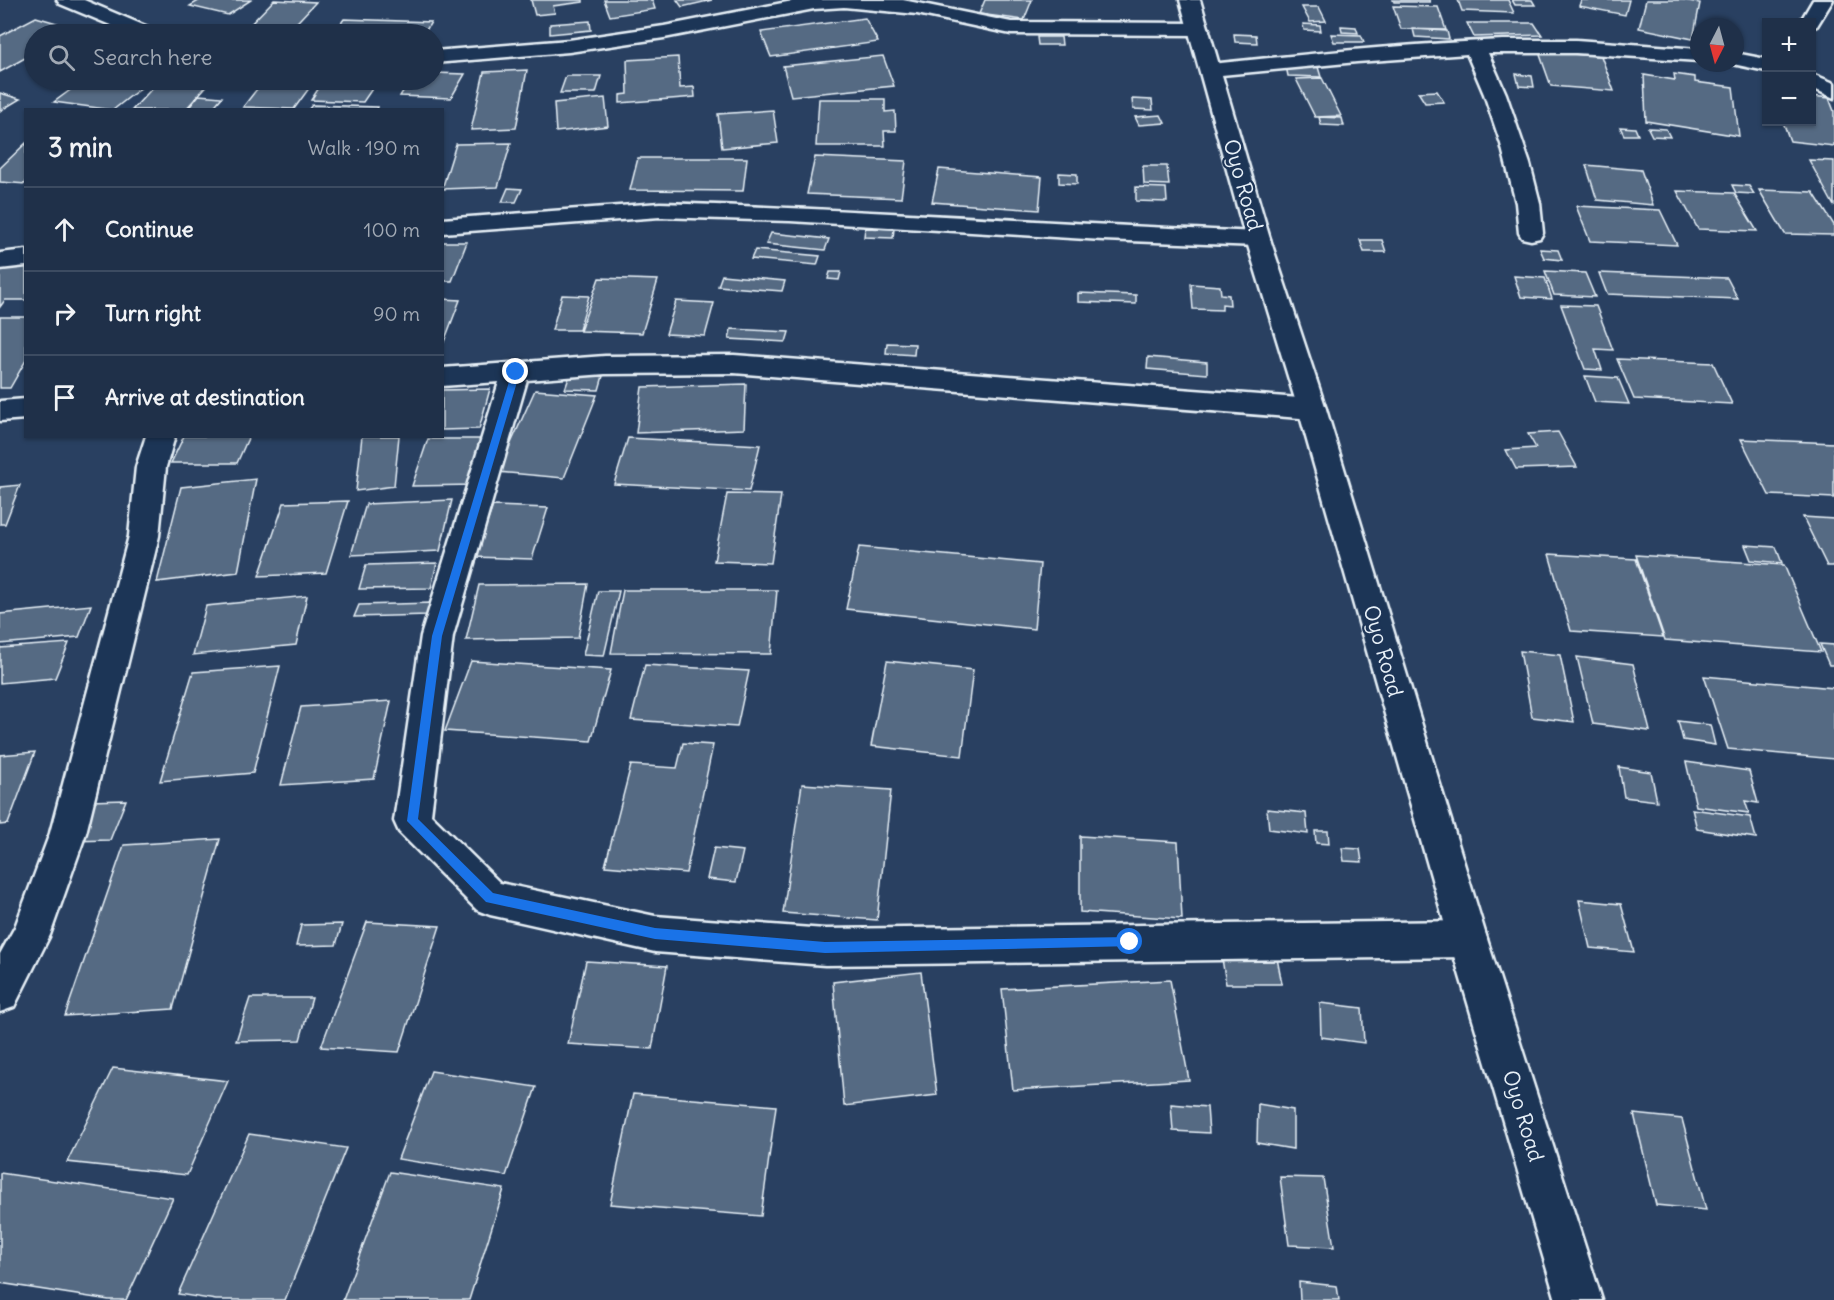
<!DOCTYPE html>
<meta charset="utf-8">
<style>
:root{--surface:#1f3049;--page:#273850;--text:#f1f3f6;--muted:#a1a9b4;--line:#3c4b61}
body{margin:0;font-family:Delius,sans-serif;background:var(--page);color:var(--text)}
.controls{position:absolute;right:18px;top:18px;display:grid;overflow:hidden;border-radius:0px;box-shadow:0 2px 4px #0004}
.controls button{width:54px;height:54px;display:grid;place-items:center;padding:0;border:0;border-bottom:2px solid var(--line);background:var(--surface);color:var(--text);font:30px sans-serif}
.compass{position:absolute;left:1690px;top:18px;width:54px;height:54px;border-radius:50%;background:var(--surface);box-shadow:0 2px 4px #0004;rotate:186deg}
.stop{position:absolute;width:18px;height:18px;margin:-14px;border:4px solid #1a73e8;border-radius:50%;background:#fff}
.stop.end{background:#1a73e8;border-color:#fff;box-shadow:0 2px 6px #0008}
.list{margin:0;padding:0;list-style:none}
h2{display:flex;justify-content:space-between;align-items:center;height:78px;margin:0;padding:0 24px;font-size:26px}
h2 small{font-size:20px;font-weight:400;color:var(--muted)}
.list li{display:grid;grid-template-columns:39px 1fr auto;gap:18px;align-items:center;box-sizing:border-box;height:84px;padding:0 24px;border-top:2px solid var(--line)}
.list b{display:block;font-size:22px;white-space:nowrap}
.list em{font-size:20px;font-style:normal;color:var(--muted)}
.icon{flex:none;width:33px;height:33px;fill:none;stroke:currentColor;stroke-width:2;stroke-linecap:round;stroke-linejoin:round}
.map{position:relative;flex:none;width:1834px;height:1300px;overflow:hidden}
.search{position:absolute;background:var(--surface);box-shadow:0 2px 4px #0004;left:24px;top:24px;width:420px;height:66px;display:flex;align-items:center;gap:15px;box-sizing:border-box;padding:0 21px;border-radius:33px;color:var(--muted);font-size:22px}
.panel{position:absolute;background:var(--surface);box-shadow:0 2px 4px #0004;left:24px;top:108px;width:420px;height:330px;border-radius:0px}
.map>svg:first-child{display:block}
.building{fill:#556a83;stroke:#e8f1f8;stroke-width:1.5}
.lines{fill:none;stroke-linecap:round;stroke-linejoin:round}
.minor-casing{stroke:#e8f1f8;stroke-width:5}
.trunk-casing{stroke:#e8f1f8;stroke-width:5}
.minor{fill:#1d3557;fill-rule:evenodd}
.trunk{fill:#1d3557;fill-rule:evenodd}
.route{fill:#1a73e8}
.labels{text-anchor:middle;stroke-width:4.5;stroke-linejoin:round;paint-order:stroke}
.street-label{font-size:21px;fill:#e8f1f8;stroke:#1d3557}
</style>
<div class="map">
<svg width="1834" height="1300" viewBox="0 0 1834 1300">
<rect width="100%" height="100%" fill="#294061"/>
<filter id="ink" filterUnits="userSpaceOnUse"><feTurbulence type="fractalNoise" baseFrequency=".0167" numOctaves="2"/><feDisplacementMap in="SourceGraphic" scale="12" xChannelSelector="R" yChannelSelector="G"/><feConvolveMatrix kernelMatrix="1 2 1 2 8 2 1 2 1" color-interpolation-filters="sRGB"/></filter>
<g filter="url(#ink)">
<path class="building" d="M 200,0 L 251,0 L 228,15 L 190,6 Z
M 274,0 L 316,2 L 286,34 L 241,34 Z
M 531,0 L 583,0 L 583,2 L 553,6 L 555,13 L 535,15 Z
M 604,0 L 652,0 L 655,9 L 610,16 Z
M 677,0 L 712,0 L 682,7 Z
M 985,0 L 1032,0 L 1024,20 L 979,14 Z
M 1393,0 L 1429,0 L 1430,2 L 1394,2 Z
M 1458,0 L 1508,0 L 1514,13 L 1462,11 Z
M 1512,0 L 1532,0 L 1535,5 L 1515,5 Z
M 1581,0 L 1629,0 L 1625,15 L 1579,6 Z
M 1646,0 L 1683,0 L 1700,3 L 1693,39 L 1639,28 Z
M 1393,6 L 1438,7 L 1446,30 L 1401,29 Z
M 1302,7 L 1319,7 L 1326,21 L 1310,22 Z
M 36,17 L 77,29 L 67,34 L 34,34 L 34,53 L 0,72 L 0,36 Z
M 865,18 L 878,42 L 771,57 L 761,32 Z
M 344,19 L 431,22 L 424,34 L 333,34 Z
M 590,21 L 591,30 L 550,34 L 550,24 Z
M 1467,23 L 1534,23 L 1542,35 L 1474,37 Z
M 1303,24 L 1320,25 L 1321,31 L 1304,30 Z
M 1341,26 L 1356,27 L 1358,33 L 1342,32 Z
M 1413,29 L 1447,31 L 1449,39 L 1415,37 Z
M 1234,34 L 1256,35 L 1257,43 L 1235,42 Z
M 1331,34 L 1361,35 L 1364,42 L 1334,42 Z
M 1037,37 L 1061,37 L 1062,45 L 1038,45 Z
M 1539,52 L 1601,56 L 1614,91 L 1551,86 Z
M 883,56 L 894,86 L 791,96 L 783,66 Z
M 678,57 L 680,88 L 694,87 L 695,97 L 620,103 L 620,95 L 628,94 L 627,60 Z
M 1286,66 L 1318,67 L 1321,77 L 1288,76 Z
M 527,70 L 516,128 L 471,130 L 484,72 Z
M 434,73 L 465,74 L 451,98 L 400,96 L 410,80 L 434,80 Z
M 1516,74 L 1532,76 L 1534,87 L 1519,86 Z
M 1674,74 L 1695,77 L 1695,82 L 1733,87 L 1739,136 L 1646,121 L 1644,75 L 1675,80 Z
M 566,76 L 601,76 L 596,93 L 560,93 Z
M 1322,78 L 1341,116 L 1315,117 L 1296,79 Z
M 84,80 L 143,80 L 140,82 L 147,83 L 113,110 L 54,102 Z
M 160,80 L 212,80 L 185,110 L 132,110 Z
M 264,80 L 315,80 L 294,109 L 243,107 Z
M 324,80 L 378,80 L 363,102 L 311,100 Z
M 1437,91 L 1444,102 L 1425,103 L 1418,92 Z
M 0,93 L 20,99 L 0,111 Z
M 199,95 L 222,97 L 211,110 L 187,110 Z
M 1812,96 L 1829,98 L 1834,111 L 1834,146 L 1790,141 L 1783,122 L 1812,122 Z
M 605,98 L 608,126 L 556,132 L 554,103 Z
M 819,99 L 885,99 L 885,112 L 895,111 L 896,131 L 884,131 L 885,146 L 816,146 Z
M 1132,99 L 1152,100 L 1153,110 L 1133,109 Z
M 312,105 L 378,107 L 377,110 L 308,110 Z
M 773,110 L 778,143 L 722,148 L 718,114 Z
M 1161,115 L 1165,123 L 1139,125 L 1135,117 Z
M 1319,117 L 1342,118 L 1344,126 L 1321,125 Z
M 1620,127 L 1635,128 L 1638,135 L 1624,135 Z
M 1648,128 L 1666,129 L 1670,137 L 1652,136 Z
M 26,143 L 26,184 L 0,182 L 0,168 Z
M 511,143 L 498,187 L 442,189 L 456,144 Z
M 815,157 L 906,161 L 901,198 L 807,194 Z
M 638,158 L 747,158 L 743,191 L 630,190 Z
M 1809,160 L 1834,161 L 1834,206 Z
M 1586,165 L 1641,170 L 1653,205 L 1597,200 Z
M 1143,166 L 1167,166 L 1169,185 L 1144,184 Z
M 939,169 L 1042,177 L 1039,210 L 932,202 Z
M 1059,173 L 1077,174 L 1077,184 L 1059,183 Z
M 1732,185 L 1749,186 L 1754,194 L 1736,193 Z
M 1136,187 L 1166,188 L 1167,202 L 1136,201 Z
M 508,188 L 522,189 L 516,202 L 502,202 Z
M 1759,190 L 1813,192 L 1834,225 L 1834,235 L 1785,234 Z
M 1677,191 L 1734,193 L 1757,231 L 1698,229 Z
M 1576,206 L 1660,210 L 1677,245 L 1590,241 Z
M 865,228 L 894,229 L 893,238 L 864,237 Z
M 771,233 L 829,239 L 825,250 L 766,244 Z
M 1360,240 L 1382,240 L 1386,252 L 1364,252 Z
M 442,242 L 467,242 L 452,281 L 442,281 Z
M 1540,249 L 1558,250 L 1562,260 L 1544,258 Z
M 755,250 L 820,256 L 817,265 L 751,259 Z
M 26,261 L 26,300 L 5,300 L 0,307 L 0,262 Z
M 1545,271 L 1585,273 L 1595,297 L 1554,295 Z
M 830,272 L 841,272 L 839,280 L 828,279 Z
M 1599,273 L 1727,278 L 1738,299 L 1607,294 Z
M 722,275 L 785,281 L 782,291 L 718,286 Z
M 1514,276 L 1545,278 L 1552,299 L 1521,297 Z
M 599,278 L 658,280 L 642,333 L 580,331 Z
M 1191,284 L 1220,286 L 1221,294 L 1229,295 L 1230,305 L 1222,304 L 1222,310 L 1193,309 Z
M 1078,293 L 1136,295 L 1136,304 L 1078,302 Z
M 562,295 L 589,296 L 579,330 L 552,330 Z
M 442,299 L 460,300 L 442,347 Z
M 676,301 L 714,303 L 705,336 L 666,334 Z
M 1561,305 L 1596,306 L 1613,350 L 1595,349 L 1602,370 L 1585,369 Z
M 0,317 L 26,317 L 26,360 L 10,388 L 0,388 Z
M 731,329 L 789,332 L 786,342 L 729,339 Z
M 887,343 L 915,344 L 914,355 L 886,353 Z
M 1148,357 L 1207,362 L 1207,374 L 1147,369 Z
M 1617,359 L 1713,363 L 1732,404 L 1634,399 Z
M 570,375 L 603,376 L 599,390 L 565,389 Z
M 1585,376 L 1618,378 L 1629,404 L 1595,402 Z
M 746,384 L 744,429 L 636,433 L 642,387 Z
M 490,389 L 479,429 L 442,430 L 442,390 Z
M 535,390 L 597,395 L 564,478 L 498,472 Z
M 1558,432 L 1577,467 L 1516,469 L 1506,450 L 1536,448 L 1528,434 Z
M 184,436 L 249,436 L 237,463 L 171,463 Z
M 362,436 L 399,436 L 394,486 L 356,491 Z
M 628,438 L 760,445 L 749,491 L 614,484 Z
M 428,439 L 489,439 L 475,485 L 412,486 Z
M 1741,439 L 1834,443 L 1834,498 L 1769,495 Z
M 256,479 L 238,572 L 157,582 L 181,487 Z
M 20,485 L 5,524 L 0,524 L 0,487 Z
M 727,494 L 781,495 L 771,563 L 714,561 Z
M 452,500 L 440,551 L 351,555 L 366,504 Z
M 348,501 L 326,573 L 259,576 L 284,503 Z
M 493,506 L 548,508 L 532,559 L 475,557 Z
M 1803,517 L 1834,519 L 1834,566 L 1827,566 Z
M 1745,545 L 1776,547 L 1782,563 L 1751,560 Z
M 859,547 L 1040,564 L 1034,629 L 846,609 Z
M 1549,554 L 1636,559 L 1663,637 L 1571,631 Z
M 1636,555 L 1784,565 L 1821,652 L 1665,640 Z
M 437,563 L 431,588 L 359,589 L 366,565 Z
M 588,584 L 578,638 L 466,640 L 479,585 Z
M 623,590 L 777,590 L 771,654 L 611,653 Z
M 598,591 L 619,591 L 604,656 L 583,655 Z
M 307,596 L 296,645 L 193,655 L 206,606 Z
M 432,603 L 428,615 L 354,617 L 359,605 Z
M 91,605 L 79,637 L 0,644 L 0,614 Z
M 69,643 L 55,678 L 0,683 L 0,648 Z
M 1820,644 L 1834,645 L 1834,665 L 1829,665 Z
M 1520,651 L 1560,655 L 1574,722 L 1532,717 Z
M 1577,657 L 1633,664 L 1650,731 L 1593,724 Z
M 471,661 L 611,670 L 591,741 L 445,731 Z
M 887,661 L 973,670 L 962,756 L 871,746 Z
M 645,665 L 749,671 L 737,727 L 631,720 Z
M 280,666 L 253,773 L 160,781 L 193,672 Z
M 1704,676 L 1834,688 L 1834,759 L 1728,749 Z
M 391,701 L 374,779 L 281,785 L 301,707 Z
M 1678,721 L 1710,725 L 1715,745 L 1683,740 Z
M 683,743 L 713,745 L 686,873 L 605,866 L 631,765 L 677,768 Z
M 35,752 L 8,824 L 0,825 L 0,755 Z
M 1686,762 L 1749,771 L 1758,803 L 1745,801 L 1749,813 L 1696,806 Z
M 1619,767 L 1651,772 L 1657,801 L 1624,797 Z
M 802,784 L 891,790 L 877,920 L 783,913 Z
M 126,800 L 110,840 L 72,841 L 89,801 Z
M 1267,809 L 1306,813 L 1308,834 L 1269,829 Z
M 1692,809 L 1750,817 L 1756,838 L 1697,829 Z
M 1315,831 L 1328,831 L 1329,844 L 1316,843 Z
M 1080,836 L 1178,842 L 1182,919 L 1080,912 Z
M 220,839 L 173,1009 L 65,1016 L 124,845 Z
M 714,848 L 743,851 L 736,882 L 707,879 Z
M 1342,848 L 1360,849 L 1362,862 L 1344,861 Z
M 1579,900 L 1621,904 L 1634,952 L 1590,948 Z
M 367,922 L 440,926 L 399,1052 L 321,1047 Z
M 342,924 L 336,945 L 296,946 L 301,925 Z
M 1221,952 L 1276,953 L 1282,984 L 1226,984 Z
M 586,961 L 667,966 L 652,1049 L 568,1044 Z
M 921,972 L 937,1095 L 844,1106 L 833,982 Z
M 1170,980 L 1189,1080 L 1013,1090 L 1002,989 Z
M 250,998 L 312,998 L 300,1040 L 236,1041 Z
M 1320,1003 L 1362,1008 L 1364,1043 L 1321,1037 Z
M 113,1068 L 228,1081 L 187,1175 L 67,1162 Z
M 431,1071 L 536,1087 L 506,1176 L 398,1159 Z
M 633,1094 L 776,1106 L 761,1216 L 610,1204 Z
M 1171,1104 L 1207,1107 L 1209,1133 L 1173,1131 Z
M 1258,1104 L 1293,1110 L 1293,1149 L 1257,1143 Z
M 1634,1114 L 1682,1119 L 1706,1210 L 1656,1205 Z
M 249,1134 L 346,1148 L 285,1300 L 216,1300 L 178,1294 Z
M 390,1172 L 504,1189 L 469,1300 L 343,1300 Z
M 0,1173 L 173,1198 L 126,1300 L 109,1300 L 0,1283 Z
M 1280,1177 L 1323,1178 L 1334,1247 L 1289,1245 Z
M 1299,1282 L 1337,1286 L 1339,1300 L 1300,1300 Z"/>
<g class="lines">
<g class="minor-casing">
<path id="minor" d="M 57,0 L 84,0 L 155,30 L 158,34 L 132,34 L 60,4 Z
M 798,0 L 903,0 L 1011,22 L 1199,23 L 1206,25 L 1209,29 L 1206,33 L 1199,35 L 1011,34 L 917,14 L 844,7 L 814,9 L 664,38 L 569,52 L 434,63 L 434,51 L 569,40 L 664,26 Z
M 1813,0 L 1833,0 L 1817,26 L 1812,28 L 1812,22 L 1800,22 Z
M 1503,40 L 1576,40 L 1699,49 L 1699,61 L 1576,53 L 1488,53 L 1506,94 L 1530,164 L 1540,203 L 1543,233 L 1540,238 L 1531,240 L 1522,238 L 1519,233 L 1516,203 L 1501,144 L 1484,94 L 1467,54 L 1357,62 L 1211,76 L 1203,75 L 1200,70 L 1203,65 L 1211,64 C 1308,54 1405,44 1503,40 Z
M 1735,53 L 1766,59 L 1766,71 L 1728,63 L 1735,63 Z
M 1812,74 L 1834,83 L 1834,98 L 1812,88 Z
M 660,203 C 860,209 1059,224 1258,232 L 1267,234 L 1270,239 L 1267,244 L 1258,246 L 1103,240 L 790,221 L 660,217 L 442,233 L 442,219 Z
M 26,250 L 26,266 L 0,269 L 0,253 Z
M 734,355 L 1312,399 L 1322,402 L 1326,409 L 1322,416 L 1312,419 L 734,373 L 605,374 L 527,380 L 453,636 L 431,815 L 500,883 L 655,916 L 825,929 L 1468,921 L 1482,926 L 1487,939 L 1482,952 L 1468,957 L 825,965 L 655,952 L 490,915 L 477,910 L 399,832 L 394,821 L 421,636 L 499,382 L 442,386 L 442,368 L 605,356 Z
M 26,399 L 26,419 L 0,421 L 0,401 Z
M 146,436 L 175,436 L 166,467 L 159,536 L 86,833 L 50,935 L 14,1007 L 0,1012 L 0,954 L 15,927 L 50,833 L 129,536 L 136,467 Z"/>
</g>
<g class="trunk-casing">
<path id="trunk" d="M 1180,0 L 1200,0 L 1270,239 L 1326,409 L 1487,939 L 1602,1300 L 1556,1300 L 1449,939 L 1298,409 L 1246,239 Z"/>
</g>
<use href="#minor" class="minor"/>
<use href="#trunk" class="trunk"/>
</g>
</g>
<path class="route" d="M 516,369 L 520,372 L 442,636 L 418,819 L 493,893 L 655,928 L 825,942 L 1130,937 L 1134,939 L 1134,946 L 825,953 L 655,939 L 486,902 L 407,821 L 432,636 L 512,372 Z"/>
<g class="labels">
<g class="street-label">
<text transform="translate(1243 185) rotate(74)" y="7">Oyo Road</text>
<text transform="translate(1383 651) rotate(74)" y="7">Oyo Road</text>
<text transform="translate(1523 1116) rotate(73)" y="7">Oyo Road</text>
</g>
</g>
</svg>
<div class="controls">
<button>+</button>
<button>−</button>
</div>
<svg class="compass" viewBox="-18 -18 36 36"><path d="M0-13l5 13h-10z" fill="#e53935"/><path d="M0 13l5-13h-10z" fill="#a1a9b4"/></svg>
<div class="stop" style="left:1130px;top:942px"></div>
<div class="stop end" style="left:516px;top:372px"></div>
<div class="search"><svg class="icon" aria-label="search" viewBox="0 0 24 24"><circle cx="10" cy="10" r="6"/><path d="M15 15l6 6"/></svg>Search here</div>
<section class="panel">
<h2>3 min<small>Walk · 190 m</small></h2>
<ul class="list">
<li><svg class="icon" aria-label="ahead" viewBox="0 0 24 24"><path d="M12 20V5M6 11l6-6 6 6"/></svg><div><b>Continue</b></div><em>100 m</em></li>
<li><svg class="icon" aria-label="right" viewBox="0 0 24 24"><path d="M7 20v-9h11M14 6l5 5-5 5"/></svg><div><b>Turn right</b></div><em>90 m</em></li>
<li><svg class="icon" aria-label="arrive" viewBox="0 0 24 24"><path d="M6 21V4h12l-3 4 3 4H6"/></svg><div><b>Arrive at destination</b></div></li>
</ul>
</section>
</div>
